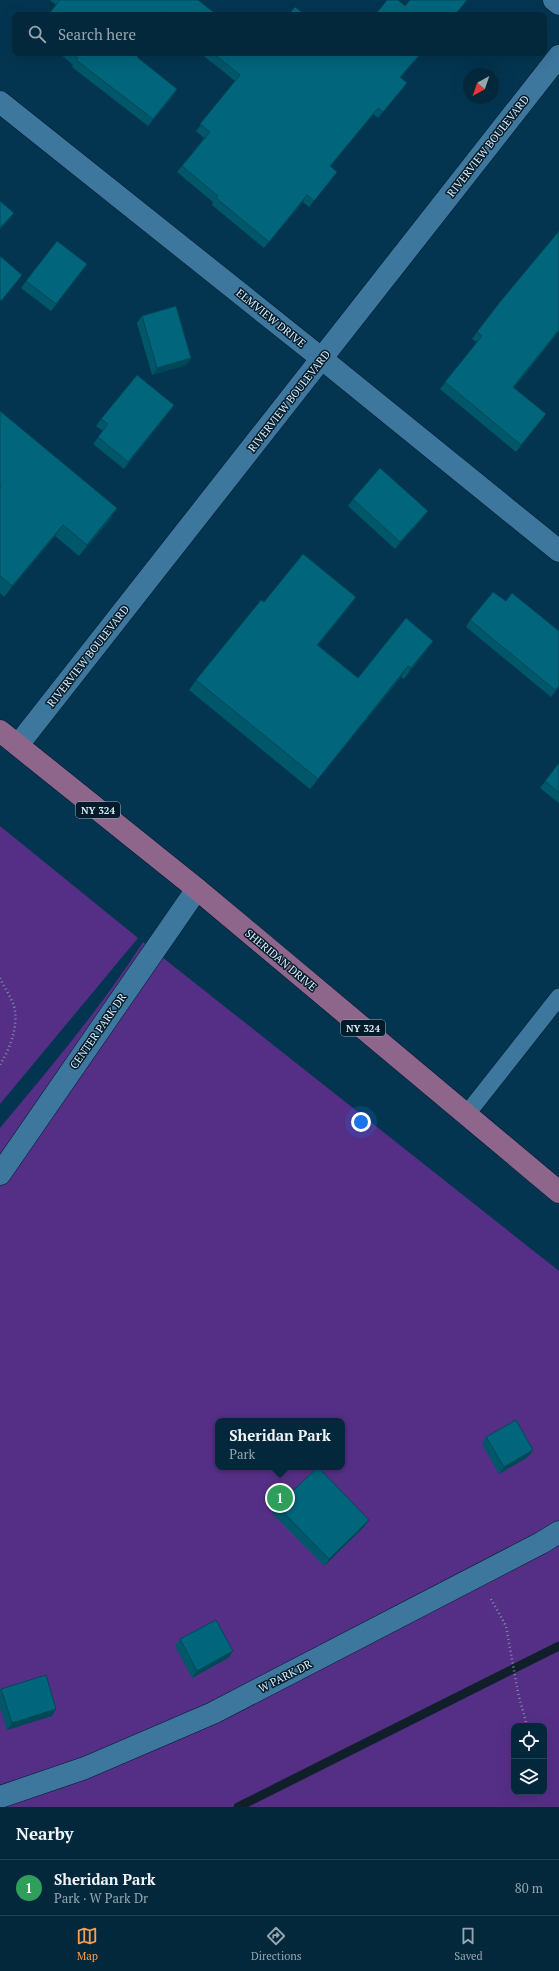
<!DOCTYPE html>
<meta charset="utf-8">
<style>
:root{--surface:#03283c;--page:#0d3043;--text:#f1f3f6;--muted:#97a6af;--line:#244456;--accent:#fa9f4e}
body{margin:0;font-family:"PT Serif",serif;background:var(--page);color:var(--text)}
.controls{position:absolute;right:12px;bottom:12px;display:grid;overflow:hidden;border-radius:8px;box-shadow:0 4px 16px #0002}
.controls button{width:36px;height:36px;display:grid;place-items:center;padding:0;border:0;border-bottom:1px solid var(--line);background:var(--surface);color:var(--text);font:20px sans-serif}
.compass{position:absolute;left:463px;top:68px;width:36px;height:36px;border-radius:50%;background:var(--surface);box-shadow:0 4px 16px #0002;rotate:220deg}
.you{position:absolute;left:361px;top:1122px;width:14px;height:14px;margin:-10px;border:3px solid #fff;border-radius:50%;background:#1a73e8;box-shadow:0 0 0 6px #1a73e833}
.badge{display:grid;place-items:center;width:26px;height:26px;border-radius:50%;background:var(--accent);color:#fff;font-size:13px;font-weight:700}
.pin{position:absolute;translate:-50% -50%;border:2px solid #fff;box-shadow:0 1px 4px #0006}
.popup{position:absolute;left:215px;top:1418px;width:130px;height:52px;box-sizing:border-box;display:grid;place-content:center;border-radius:8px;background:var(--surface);filter:drop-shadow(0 1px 3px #0005);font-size:13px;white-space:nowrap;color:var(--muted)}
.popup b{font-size:15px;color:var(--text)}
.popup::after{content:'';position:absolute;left:50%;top:100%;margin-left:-8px;border:8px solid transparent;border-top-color:var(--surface)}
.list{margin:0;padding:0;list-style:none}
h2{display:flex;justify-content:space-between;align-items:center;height:52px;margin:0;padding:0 16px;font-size:17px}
h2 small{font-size:13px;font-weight:400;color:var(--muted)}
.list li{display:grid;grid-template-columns:26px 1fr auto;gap:12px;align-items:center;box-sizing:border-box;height:56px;padding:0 16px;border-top:1px solid var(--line)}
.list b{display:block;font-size:15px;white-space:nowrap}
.list p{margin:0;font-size:13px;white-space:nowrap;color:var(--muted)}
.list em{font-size:13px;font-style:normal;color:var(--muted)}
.icon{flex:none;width:22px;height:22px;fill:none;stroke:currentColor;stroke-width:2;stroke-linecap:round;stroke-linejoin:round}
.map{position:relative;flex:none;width:559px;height:1807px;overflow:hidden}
.search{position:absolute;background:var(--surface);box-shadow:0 4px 16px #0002;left:12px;right:12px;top:12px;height:44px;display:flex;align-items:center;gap:10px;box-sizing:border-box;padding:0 14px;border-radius:8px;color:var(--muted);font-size:15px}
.sheet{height:108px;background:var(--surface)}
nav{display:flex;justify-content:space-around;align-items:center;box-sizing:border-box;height:56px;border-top:1px solid var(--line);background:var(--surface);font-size:11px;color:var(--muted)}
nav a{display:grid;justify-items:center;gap:2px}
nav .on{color:var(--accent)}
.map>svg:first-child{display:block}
.green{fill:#552f86;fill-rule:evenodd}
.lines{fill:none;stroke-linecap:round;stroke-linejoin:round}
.stream{stroke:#10202b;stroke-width:9}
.service-casing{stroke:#001b2e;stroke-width:18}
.minor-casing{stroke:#001b2e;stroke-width:23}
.primary-casing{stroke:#001b2e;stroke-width:23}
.path{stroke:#7192a6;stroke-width:2.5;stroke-dasharray:1 3;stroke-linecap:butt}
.service{stroke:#3d779d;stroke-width:17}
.minor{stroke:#3d779d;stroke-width:22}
.primary{stroke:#8e658b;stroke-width:22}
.wall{fill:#01576a}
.shaded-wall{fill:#014756}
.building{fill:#01657b;stroke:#014756}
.labels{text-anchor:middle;stroke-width:3;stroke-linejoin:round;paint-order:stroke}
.shield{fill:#041b2a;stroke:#9baebc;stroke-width:1}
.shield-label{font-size:10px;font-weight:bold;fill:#dcedfa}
.street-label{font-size:11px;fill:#dcedfa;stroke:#041b2a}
</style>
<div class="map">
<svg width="559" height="1807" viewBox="0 0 559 1807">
<rect width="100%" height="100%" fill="#043550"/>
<path class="green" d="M 0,826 L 138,938 L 0,1104 Z
M 143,942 L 559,1271 L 559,1807 L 0,1807 L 0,1128 C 50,1068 101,1008 143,942 ZM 218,1421 L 342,1421 L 342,1467 L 218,1467 ZM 514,1726 L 544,1726 L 544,1792 L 514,1792 Z"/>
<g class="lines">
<path class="stream" d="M 238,1807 L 559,1646"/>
<g class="service-casing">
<path id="service" d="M 466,1115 L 559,997"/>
</g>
<g class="minor-casing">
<path id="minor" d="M 554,0 L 559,4
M 0,102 L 321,358 L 559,551
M 18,745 L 559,56
M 0,1174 L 197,889
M 0,1797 L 85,1768 L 213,1713 L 541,1543 L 559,1532"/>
</g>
<g class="primary-casing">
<path id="primary" d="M 0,731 L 197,889 L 559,1192"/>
</g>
<path class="path" d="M 0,978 C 4,987 11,997 14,1006 C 19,1026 10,1048 0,1065
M 491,1599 L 506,1626 L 518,1693 L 527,1726"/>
<use href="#service" class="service"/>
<use href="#minor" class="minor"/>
<use href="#primary" class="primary"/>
</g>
<path class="wall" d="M 50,0 L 198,0 L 217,15 L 48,15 L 56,5 Z
M 59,53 L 135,53 L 137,57 L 173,96 L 148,126 L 72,67 L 73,65 Z
M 200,53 L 422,53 L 401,77 L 402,89 L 378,118 L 373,114 L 330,167 L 332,179 L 309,207 L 303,202 L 264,248 L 212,205 L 213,202 L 177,172 L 182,166 L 204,138 L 196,131 L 235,81 Z
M 559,231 L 559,331 L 514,388 L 546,414 L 516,452 L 440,389 L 477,342 L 472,339 L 477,332 Z
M 82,271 L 51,311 L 21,288 L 26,281 Z
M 142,316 L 191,358 L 186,365 L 152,375 L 137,323 Z
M 174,405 L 169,412 L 124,469 L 93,444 L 103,431 L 96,426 L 101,419 Z
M 0,411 L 110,520 L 79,556 L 55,536 L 4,597 L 0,593 Z
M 353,499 L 423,518 L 395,549 L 348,506 Z
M 506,601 L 559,631 L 559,687 L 551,697 L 466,627 L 470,620 Z
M 264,602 L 349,607 L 318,645 L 358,678 L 433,641 L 426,651 L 404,679 L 401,677 L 310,789 L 189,690 L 196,680 Z
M 559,763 L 559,803 L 540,788 Z
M 486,1437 L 528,1457 L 499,1474 L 482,1444 Z
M 277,1506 L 369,1520 L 364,1527 L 324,1566 L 272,1513 Z
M 180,1639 L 228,1658 L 192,1678 L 175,1646 Z
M 1,1689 L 56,1709 L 52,1716 L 7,1730 L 0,1708 L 0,1691 Z"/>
<path class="shaded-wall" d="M 421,53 L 422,53 L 395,83 L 400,77 Z
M 177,89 L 173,96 L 148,126 L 153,119 Z
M 378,108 L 373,114 L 325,173 L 330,166 Z
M 307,195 L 303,202 L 264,248 L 269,242 Z
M 14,213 L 9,220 L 0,230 L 0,228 Z
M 559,330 L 559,331 L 509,394 L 513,387 Z
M 191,358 L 186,365 L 152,375 L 157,368 Z
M 174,405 L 169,412 L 124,469 L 128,462 Z
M 546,414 L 541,421 L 516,452 L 521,445 Z
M 117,508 L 110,520 L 79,556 L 87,545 Z
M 428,511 L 423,518 L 395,549 L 400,542 Z
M 63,525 L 55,536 L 4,597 L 12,586 Z
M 356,597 L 349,607 L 310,655 L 317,645 Z
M 433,641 L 426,651 L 404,679 L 411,668 Z
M 408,666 L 401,677 L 310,789 L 318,779 Z
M 533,1450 L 528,1457 L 499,1474 L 504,1467 Z
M 369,1520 L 364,1527 L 324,1566 L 329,1559 Z
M 233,1651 L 228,1658 L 192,1678 L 197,1671 Z
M 56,1709 L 52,1716 L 7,1730 L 12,1723 Z"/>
<path class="building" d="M 60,0 L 198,0 L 217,15 L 166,15 L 162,12 L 159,15 L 48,15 Z
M 387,0 L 398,0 L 405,6 L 410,0 L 467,0 L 455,15 L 375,15 Z
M 295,7 L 305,15 L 288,15 Z
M 71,53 L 135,53 L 138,56 L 137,57 L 177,89 L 153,119 L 76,60 L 78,58 Z
M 213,53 L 421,53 L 400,77 L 407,83 L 383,112 L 378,108 L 330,166 L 337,172 L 314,201 L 307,195 L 269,242 L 216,198 L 218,196 L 182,166 L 210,132 L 200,124 L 240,75 Z
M 0,201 L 14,213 L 0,228 Z
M 559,231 L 559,330 L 513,387 L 546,414 L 521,445 L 445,382 L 482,336 L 477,332 L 500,302 Z
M 57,241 L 87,264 L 56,304 L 26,281 Z
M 0,256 L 22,275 L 1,301 L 0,300 Z
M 176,306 L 191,358 L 157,368 L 142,316 Z
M 137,375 L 174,405 L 128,462 L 98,437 L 108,424 L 101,419 Z
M 0,411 L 117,508 L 87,545 L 63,525 L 12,586 L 0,576 L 0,487 L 1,486 L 0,485 Z
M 380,468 L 428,511 L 400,542 L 353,499 Z
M 303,554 L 356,597 L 317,645 L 358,678 L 406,618 L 433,641 L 411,668 L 408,666 L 318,779 L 196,680 L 261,600 L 264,602 Z
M 493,592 L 506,601 L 512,593 L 559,631 L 559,686 L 555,690 L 470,620 Z
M 559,763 L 559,793 L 545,781 Z
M 516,1420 L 533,1450 L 504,1467 L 486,1437 Z
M 318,1467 L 369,1520 L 329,1559 L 277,1506 Z
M 216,1620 L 233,1651 L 197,1671 L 180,1639 Z
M 46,1675 L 56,1709 L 12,1723 L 1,1689 Z"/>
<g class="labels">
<g class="shield">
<rect x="76" y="802" width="44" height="16" rx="3"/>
<rect x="341" y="1020" width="44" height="16" rx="3"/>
</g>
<g class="shield-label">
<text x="98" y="814">NY 324</text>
<text x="363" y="1032">NY 324</text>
</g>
<g class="street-label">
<text transform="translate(488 146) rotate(-52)" y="4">RIVERVIEW BOULEVARD</text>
<text transform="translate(271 318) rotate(39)" y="4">ELMVIEW DRIVE</text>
<text transform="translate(289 401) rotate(-52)" y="4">RIVERVIEW BOULEVARD</text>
<text transform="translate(88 656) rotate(-52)" y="4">RIVERVIEW BOULEVARD</text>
<text transform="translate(281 960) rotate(40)" y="4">SHERIDAN DRIVE</text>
<text transform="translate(98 1031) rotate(-55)" y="4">CENTER PARK DR</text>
<text transform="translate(285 1676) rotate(-27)" y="4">W PARK DR</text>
</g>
</g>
</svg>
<div class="controls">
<button><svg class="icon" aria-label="locate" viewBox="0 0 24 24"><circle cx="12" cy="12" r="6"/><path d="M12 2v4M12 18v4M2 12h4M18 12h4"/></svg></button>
<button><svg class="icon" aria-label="layers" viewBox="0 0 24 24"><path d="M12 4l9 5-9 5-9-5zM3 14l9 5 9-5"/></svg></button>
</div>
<svg class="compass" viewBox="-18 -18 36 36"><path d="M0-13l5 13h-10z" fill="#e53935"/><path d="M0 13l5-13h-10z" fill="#97a6af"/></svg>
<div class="you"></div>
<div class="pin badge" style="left:280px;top:1498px;background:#2e9e5b">1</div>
<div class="popup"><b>Sheridan Park</b>Park</div>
<div class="search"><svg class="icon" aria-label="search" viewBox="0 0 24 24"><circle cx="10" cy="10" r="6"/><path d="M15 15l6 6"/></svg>Search here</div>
</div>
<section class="sheet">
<h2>Nearby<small></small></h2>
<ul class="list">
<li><span class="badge" style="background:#2e9e5b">1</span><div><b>Sheridan Park</b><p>Park · W Park Dr</p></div><em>80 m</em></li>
</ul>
</section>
<nav>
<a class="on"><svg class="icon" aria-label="map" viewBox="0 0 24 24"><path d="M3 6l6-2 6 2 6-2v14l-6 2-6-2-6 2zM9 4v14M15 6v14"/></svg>Map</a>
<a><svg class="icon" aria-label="directions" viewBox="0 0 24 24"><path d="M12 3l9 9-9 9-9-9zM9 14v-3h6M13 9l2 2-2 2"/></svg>Directions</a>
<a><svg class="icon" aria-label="saved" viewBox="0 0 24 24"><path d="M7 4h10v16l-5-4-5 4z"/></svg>Saved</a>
</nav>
